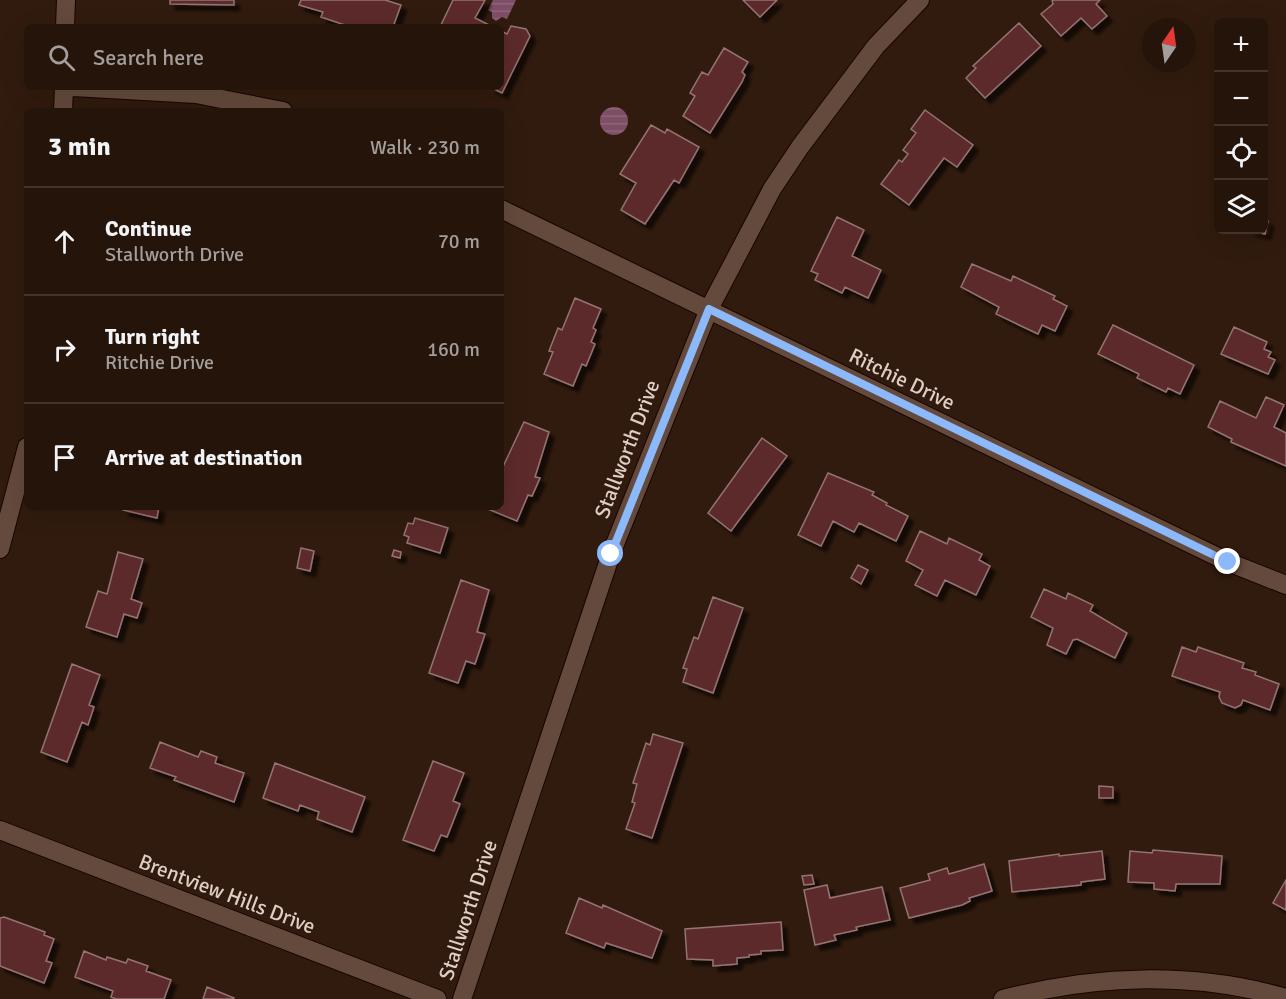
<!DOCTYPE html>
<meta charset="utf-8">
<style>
:root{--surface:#25140a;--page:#312118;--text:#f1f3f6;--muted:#a39e9c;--line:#42332b}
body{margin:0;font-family:Signika,sans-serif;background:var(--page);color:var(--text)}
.controls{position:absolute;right:18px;top:18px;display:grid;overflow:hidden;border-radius:9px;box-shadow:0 6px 24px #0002}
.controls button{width:54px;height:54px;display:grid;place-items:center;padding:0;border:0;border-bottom:2px solid var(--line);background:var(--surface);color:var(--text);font:30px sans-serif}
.compass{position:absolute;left:1142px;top:18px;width:54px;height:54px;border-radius:50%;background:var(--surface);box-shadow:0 6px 24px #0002;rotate:13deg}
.stop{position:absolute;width:18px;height:18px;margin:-14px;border:4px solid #8bb9fc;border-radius:50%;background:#fff}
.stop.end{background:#8bb9fc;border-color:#fff;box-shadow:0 2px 6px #0008}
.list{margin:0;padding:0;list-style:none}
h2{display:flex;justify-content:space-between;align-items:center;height:78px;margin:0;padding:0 24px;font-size:26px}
h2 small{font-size:20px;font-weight:400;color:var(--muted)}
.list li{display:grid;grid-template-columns:39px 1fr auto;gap:18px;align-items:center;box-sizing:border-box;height:108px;padding:0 24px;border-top:2px solid var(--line)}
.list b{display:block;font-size:22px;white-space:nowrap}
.list p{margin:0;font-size:20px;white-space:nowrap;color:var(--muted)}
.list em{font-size:20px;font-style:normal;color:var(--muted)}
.icon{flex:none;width:33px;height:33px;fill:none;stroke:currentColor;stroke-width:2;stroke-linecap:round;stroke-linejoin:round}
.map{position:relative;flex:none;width:1286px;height:999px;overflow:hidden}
.search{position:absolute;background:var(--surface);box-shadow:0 6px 24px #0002;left:24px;top:24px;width:480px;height:66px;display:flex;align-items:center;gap:15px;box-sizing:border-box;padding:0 21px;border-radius:9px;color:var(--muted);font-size:22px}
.panel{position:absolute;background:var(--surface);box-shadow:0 6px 24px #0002;left:24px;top:108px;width:480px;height:402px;border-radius:9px}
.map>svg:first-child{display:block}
.water{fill:url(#water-rules)}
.building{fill:#5b2a2c;stroke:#947373;stroke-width:1.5;filter:url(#shadow)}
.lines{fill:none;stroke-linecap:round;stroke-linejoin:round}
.minor-casing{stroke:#180500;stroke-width:20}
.minor{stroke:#644a3c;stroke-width:18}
.route{stroke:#8bb9fc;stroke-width:8}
.labels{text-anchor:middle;stroke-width:5;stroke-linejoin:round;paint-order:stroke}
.street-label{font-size:21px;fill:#decec6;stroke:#311b0e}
</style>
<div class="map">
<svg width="1286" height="999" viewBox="0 0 1286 999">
<defs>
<pattern id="water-rules" width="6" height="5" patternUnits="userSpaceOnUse" patternTransform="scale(1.5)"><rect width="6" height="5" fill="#7e4e66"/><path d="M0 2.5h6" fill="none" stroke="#90667a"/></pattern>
<filter id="shadow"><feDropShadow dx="5.5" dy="5.5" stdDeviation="1.5" flood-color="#0009"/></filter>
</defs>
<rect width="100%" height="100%" fill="#311b0e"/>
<path class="water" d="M 493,0 L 516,0 L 507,19 L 502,17 L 496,21 L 492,18 L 492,12 L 488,10 Z
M600 121a14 14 0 1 1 28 0a14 14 0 1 1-28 0Z"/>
<path class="building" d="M 170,0 L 234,0 L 234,5 L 170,4 Z
M 301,0 L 385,0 L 401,5 L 393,27 L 351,27 L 321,17 L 323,12 L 299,5 Z
M 453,0 L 485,0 L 475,18 L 493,27 L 440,27 Z
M 743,0 L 777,0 L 760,17 Z
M 1052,0 L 1100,0 L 1096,4 L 1107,16 L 1092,29 L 1081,18 L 1061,36 L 1041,14 L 1053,4 Z
M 1019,23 L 1041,46 L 985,98 L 966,78 L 976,68 L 973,66 Z
M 511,26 L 526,29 L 530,36 L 502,93 L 490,87 L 501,87 L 501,31 L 507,34 Z
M 724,48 L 748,62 L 742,72 L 745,75 L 742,82 L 710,133 L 683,116 L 695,96 L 690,93 L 702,72 L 708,75 Z
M 925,110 L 973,145 L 957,167 L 944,158 L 909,205 L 881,184 L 899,160 L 902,162 L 908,154 L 903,150 L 916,133 L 911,129 Z
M 651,125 L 665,133 L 667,129 L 699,147 L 679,183 L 674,180 L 645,224 L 621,210 L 636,183 L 620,174 Z
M 837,217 L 864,230 L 852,256 L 881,270 L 868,298 L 845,287 L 842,293 L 815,280 L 818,274 L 811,271 Z
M 1264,220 L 1268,221 L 1265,234 L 1249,230 L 1264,230 Z
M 972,264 L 1011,281 L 1013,276 L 1055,296 L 1053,299 L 1067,306 L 1055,331 L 1042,325 L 1038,334 L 996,314 L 999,307 L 961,287 Z
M 575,298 L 601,309 L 593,328 L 596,330 L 591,342 L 595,344 L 586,366 L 582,364 L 573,386 L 544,374 L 553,352 L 549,351 L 558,328 L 562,330 Z
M 1113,325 L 1194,365 L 1180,394 L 1168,388 L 1166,392 L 1137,378 L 1139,374 L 1098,354 Z
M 1234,327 L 1267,342 L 1264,349 L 1271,352 L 1268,357 L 1275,360 L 1268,374 L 1221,354 Z
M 1266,397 L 1284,405 L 1274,427 L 1286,433 L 1286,466 L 1231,442 L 1232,439 L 1208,427 L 1220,401 L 1256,418 Z
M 524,422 L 549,432 L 535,477 L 540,478 L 532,496 L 528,495 L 517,521 L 488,509 L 489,507 L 501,507 L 501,471 Z
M 762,438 L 787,456 L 731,531 L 708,513 Z
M 828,473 L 874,492 L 872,495 L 887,503 L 886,505 L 908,516 L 896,541 L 859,523 L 854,532 L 833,521 L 821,546 L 798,535 Z
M 124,507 L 159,507 L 157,518 L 123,510 Z
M 415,518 L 448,528 L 440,553 L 407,543 L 409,537 L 404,535 L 408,523 L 413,524 Z
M 920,531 L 947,544 L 949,538 L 982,554 L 979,560 L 990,566 L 976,595 L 945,580 L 937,596 L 915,585 L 923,570 L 906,561 Z
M 301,548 L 314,551 L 310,571 L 297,568 Z
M 394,550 L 401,552 L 400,558 L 392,556 Z
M 118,552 L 143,559 L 131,599 L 142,603 L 137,618 L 124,614 L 117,637 L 86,627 L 98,591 L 107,594 Z
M 858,565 L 868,570 L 861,584 L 851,578 Z
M 461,580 L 489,590 L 477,632 L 485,634 L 475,664 L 466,661 L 458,683 L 429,673 Z
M 1044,589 L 1066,599 L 1068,593 L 1093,605 L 1090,611 L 1127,633 L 1115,658 L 1077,639 L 1073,640 L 1066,654 L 1047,645 L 1053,628 L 1031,617 Z
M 713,597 L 743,608 L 713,693 L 683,682 L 687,669 L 683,668 L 694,637 L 698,639 Z
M 1182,647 L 1196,652 L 1198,647 L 1244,663 L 1242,668 L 1256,672 L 1255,675 L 1279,684 L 1270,710 L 1243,700 L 1241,705 L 1235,708 L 1222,703 L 1219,697 L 1220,692 L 1172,676 Z
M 72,664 L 100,675 L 89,705 L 94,707 L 88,725 L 82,722 L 67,762 L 41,752 Z
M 653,734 L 683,743 L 652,838 L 626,829 L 635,803 L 632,802 L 637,784 L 633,783 L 646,743 L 650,745 Z
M 160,742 L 198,757 L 201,751 L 217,757 L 215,763 L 244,773 L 234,802 L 174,780 L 176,777 L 150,768 Z
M 433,761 L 464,773 L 453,801 L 460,804 L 447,837 L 441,835 L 434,851 L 403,840 Z
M 275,763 L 365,797 L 352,832 L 317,819 L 319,812 L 300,805 L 298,811 L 263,798 Z
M 1099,786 L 1113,787 L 1113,798 L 1099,798 Z
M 1153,850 L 1222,856 L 1220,884 L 1176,884 L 1175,891 L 1154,889 L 1154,883 L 1128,882 L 1130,851 L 1152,853 Z
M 1102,851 L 1105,879 L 1081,882 L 1081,885 L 1012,892 L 1009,861 L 1059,854 L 1059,856 Z
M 984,864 L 992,891 L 969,898 L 970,901 L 962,905 L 909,918 L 900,888 L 930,880 L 928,874 L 947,868 L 949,874 Z
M 812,875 L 814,884 L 804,885 L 802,876 Z
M 1286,880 L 1286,910 L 1273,903 Z
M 827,885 L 830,898 L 882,887 L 890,920 L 856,927 L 857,930 L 834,935 L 836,940 L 815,945 L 804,890 Z
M 579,898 L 602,908 L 603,905 L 662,931 L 652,958 L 606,943 L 604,948 L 566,933 Z
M 4,917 L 45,932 L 44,935 L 54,939 L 46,961 L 52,963 L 44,983 L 0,966 L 0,918 Z
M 781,922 L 783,950 L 761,951 L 761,954 L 749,955 L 749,957 L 737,958 L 737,964 L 713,966 L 713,960 L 687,959 L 685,929 Z
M 84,951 L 106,960 L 107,957 L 126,963 L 128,959 L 148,966 L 146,971 L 171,980 L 164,999 L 116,999 L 111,997 L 113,991 L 75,977 Z
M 207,987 L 234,998 L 233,999 L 203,999 Z"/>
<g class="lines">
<g class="minor-casing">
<path id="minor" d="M 65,27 L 66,0
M 73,87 L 196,94 L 283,111
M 63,111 L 64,87
M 501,209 L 1228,562 L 1286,585
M 0,549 L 27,447
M 0,830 L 437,999
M 462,999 L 611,554 L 709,309 L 772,189 L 800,147 L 876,46 L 920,0
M 1003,999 C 1095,975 1193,971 1286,998"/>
</g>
<use href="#minor" class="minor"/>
</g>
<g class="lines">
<path class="route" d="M 611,554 L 709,309 L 1228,562"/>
</g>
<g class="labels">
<g class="street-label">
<text transform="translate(902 379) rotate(26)" y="7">Ritchie Drive</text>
<text transform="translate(627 449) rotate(-69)" y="7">Stallworth Drive</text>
<text transform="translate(227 894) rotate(21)" y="7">Brentview Hills Drive</text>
<text transform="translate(468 910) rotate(-72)" y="7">Stallworth Drive</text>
</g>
</g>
</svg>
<div class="controls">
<button>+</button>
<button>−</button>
<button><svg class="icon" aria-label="locate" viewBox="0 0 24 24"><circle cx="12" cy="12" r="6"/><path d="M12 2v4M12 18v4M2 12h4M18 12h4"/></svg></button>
<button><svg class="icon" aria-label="layers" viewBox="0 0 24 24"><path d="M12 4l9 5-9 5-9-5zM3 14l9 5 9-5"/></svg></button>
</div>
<svg class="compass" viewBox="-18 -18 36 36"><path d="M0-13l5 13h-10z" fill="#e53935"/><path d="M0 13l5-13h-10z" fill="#a39e9c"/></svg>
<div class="stop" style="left:611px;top:554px"></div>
<div class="stop end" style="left:1228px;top:562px"></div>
<div class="search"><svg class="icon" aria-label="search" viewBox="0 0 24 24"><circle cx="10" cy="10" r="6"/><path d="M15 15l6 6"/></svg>Search here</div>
<section class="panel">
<h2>3 min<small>Walk · 230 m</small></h2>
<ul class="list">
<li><svg class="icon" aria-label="ahead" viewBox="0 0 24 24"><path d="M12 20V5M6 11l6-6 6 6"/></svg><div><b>Continue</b><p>Stallworth Drive</p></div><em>70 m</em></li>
<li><svg class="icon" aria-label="right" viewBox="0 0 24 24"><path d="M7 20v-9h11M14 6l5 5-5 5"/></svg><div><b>Turn right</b><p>Ritchie Drive</p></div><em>160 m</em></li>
<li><svg class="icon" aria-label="arrive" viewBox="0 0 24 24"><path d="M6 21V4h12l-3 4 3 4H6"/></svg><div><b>Arrive at destination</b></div></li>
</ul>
</section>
</div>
